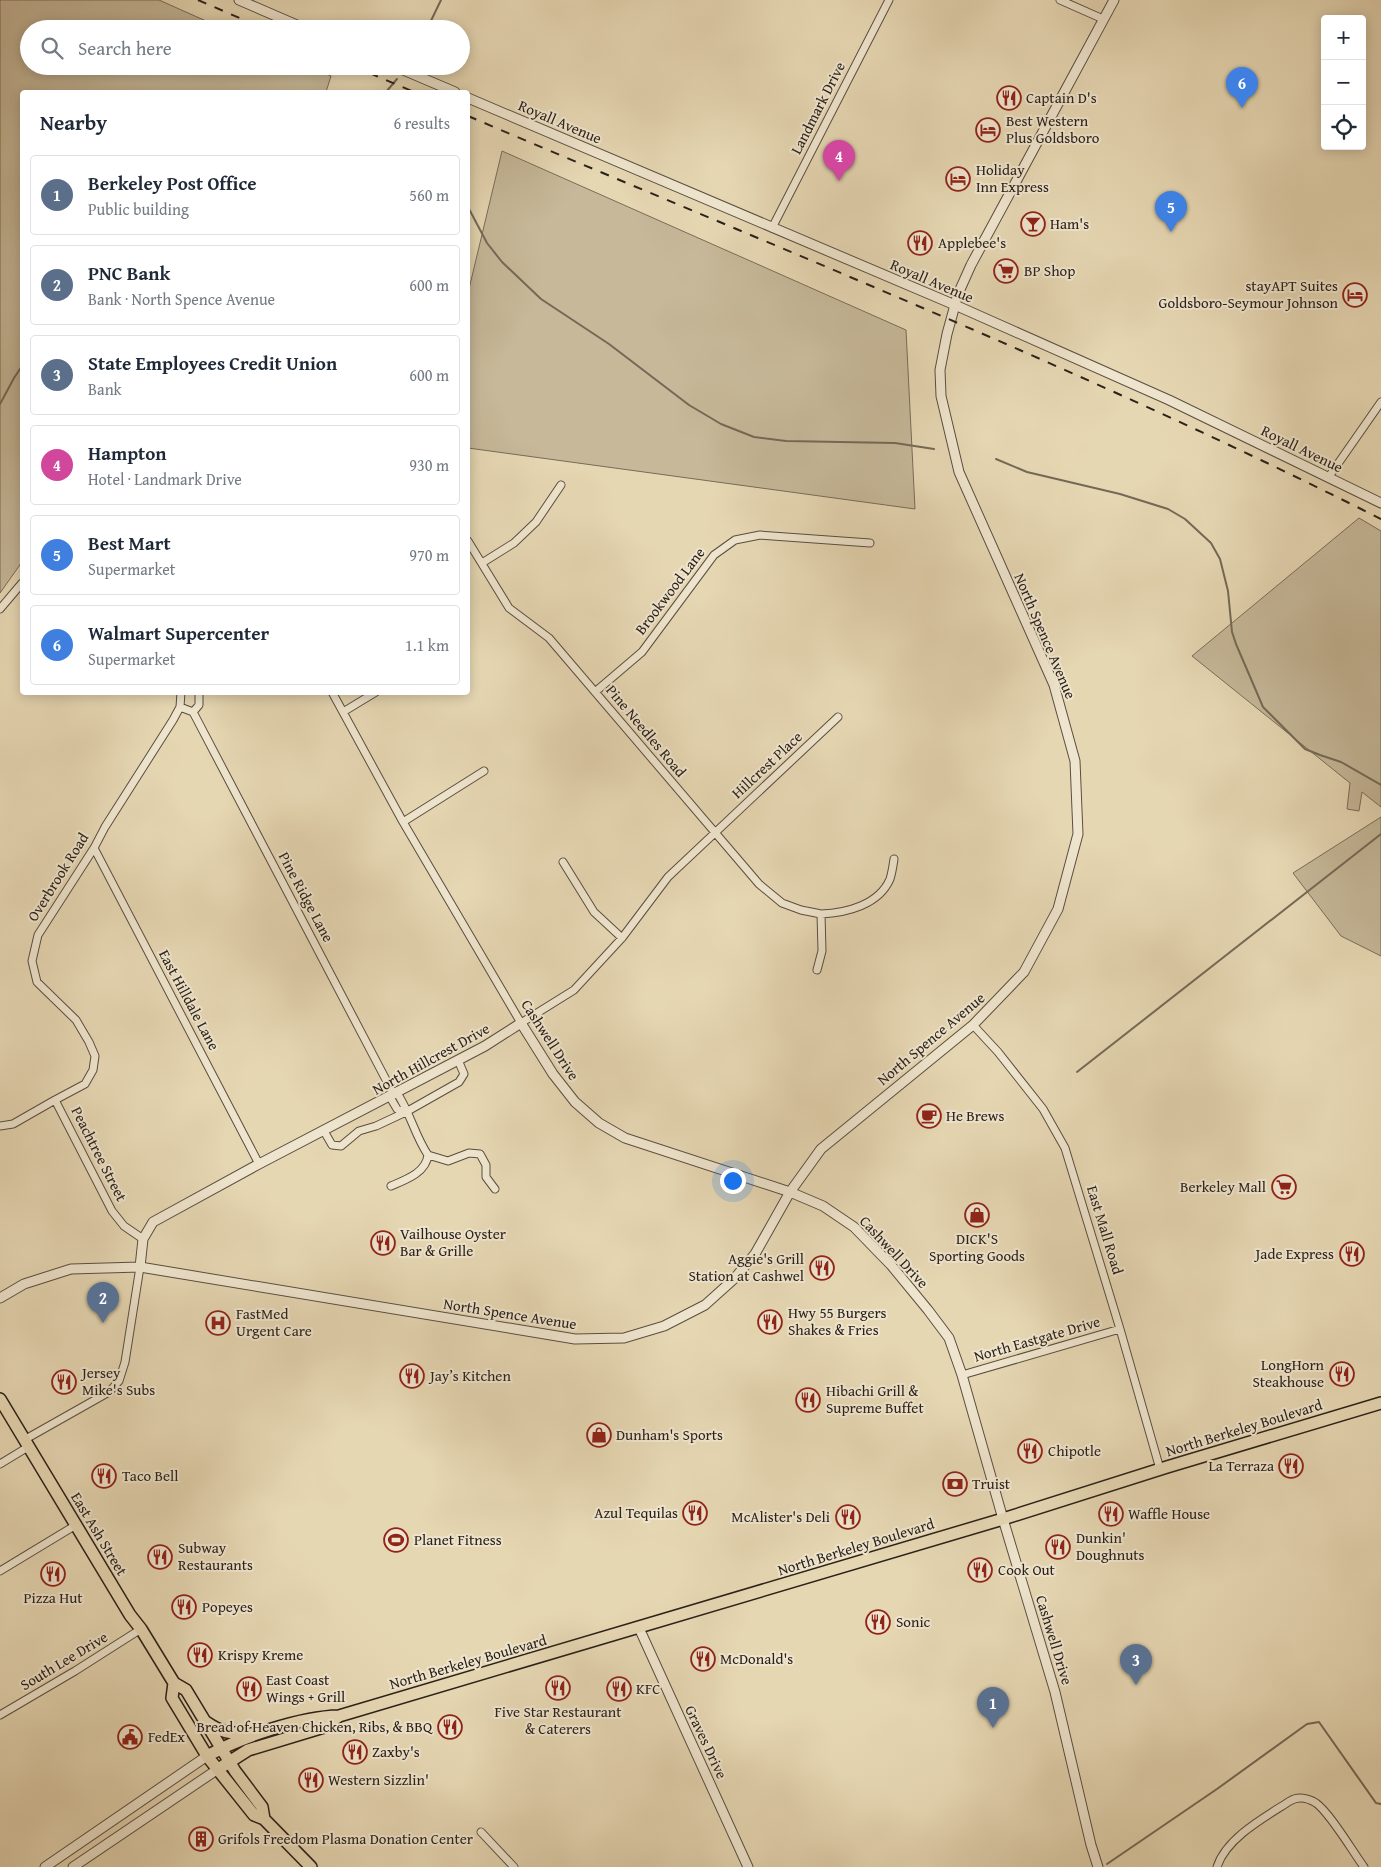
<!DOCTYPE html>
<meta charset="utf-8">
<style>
:root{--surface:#fff;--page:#f2f2f3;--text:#1f2937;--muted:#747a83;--line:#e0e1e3;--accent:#ea580c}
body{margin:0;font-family:"Gentium Book Plus",serif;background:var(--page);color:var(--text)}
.controls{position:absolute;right:15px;top:15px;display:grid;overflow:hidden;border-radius:5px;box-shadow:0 2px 12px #0003}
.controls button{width:45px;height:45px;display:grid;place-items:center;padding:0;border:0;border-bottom:1px solid var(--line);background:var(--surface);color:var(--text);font:25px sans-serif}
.you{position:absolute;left:732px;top:1180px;width:18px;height:18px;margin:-12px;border:4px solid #fff;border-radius:50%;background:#1a73e8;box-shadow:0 0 0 8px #1a73e833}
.badge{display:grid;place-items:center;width:32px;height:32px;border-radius:50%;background:var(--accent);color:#fff;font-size:16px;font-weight:700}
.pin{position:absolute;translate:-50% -41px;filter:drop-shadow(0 1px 2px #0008)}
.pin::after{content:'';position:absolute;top:26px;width:18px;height:15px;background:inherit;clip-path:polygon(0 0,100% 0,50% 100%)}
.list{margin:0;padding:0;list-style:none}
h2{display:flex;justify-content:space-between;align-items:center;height:65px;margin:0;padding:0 20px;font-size:21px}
h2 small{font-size:16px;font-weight:400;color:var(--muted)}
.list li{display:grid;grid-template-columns:32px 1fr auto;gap:15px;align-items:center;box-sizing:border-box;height:80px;margin:0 10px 10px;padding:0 10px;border:1px solid var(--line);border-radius:5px}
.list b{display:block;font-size:19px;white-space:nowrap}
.list p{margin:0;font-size:16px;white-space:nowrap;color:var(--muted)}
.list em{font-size:16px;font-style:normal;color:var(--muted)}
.icon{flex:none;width:28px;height:28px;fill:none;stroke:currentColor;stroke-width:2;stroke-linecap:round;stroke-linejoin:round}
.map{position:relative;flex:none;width:1381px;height:1867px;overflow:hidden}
.search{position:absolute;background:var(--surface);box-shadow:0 2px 12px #0003;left:20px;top:20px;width:450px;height:55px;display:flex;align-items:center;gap:12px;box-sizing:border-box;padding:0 18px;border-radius:28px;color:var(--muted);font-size:19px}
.panel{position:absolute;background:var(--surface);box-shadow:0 2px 12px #0003;left:20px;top:90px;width:450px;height:605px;border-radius:5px}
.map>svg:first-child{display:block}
.green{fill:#c6b899;stroke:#786c59}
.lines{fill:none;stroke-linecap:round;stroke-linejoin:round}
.stream{stroke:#746956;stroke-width:2}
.minor-casing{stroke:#594e40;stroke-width:9}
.tertiary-casing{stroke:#594e40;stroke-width:11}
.primary-casing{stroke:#2a2119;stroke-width:14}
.minor{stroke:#efe5ce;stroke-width:7}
.tertiary{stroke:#efe5ce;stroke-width:9}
.primary{stroke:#e6d7b3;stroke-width:11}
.rail{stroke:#2a2119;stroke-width:2;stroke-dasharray:9 9;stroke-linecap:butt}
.labels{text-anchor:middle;stroke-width:4;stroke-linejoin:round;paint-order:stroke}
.poi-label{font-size:15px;fill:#2a2119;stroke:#efe5ce;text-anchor:start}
.street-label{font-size:15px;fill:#2a2119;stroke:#efe5ce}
</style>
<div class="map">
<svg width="1381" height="1867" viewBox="0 0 1381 1867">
<rect width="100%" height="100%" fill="#e6d7b3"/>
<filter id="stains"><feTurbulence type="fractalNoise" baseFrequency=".004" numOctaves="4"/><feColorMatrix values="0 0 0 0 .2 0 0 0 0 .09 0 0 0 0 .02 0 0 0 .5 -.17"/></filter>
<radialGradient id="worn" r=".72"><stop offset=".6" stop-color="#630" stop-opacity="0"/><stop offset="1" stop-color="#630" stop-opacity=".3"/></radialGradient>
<path class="green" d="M 0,0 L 159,0 L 224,29 L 29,29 L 29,66 L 309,66 L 331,76 L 326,92 L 22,92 L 22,562 L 0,593 Z
M 502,151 L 906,330 L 915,509 L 468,448 L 468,293 Z
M 1359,518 L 1381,531 L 1381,807 L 1362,792 L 1359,811 L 1347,809 L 1350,783 L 1192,656 Z
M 1381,817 L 1381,956 L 1341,936 L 1293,873 Z"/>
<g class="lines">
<path class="stream" d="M 427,29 L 441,0
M 386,92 L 397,79
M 468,207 L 487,243 L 502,262 L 541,299 L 609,344 L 689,405 L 721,424 L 754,437 L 786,441 L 895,443 L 934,449
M 0,404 L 14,378 L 22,366
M 996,459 L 1027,472 L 1120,494 L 1168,509 L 1185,519 L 1211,543 L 1220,559 L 1228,591 L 1232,632 L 1236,644 L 1263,707 L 1305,749 L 1320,755 L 1341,762 L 1381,785
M 1077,1072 L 1381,834
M 1107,1864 L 1217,1789 L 1307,1724 L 1319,1722 L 1376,1803 L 1381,1804"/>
<g class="minor-casing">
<path id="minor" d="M 1060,0 L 1103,19
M 772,228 L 889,0
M 1328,478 L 1381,402
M 468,541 L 509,608 L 549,638 L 759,884 L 782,903 L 801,910 L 821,914
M 482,563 L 514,543 L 536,522 L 561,485
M 0,609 L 22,583
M 332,692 L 403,822 L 521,1023 L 574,990 L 622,938 L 668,877 L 838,717
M 595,692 L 642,652 L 714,555 L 735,540 L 760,535 L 870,543
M 180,707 L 193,712 L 199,705 L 199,692
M 193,712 L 394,1095
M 343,712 L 376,692
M 403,822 L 484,771
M 94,848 L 259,1164
M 563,862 L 594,912 L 622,938
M 817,970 L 822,951 L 821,914 C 846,913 879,905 890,879 C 892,873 893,866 894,859
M 973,1025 L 998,1052 L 1043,1109 L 1065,1148 L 1120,1329 L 1160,1469
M 390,1097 L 397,1109 L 406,1112
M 55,1100 L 85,1084 L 93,1070 L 95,1056 L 89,1042 L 76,1020 L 37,982 L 32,961 L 38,935 L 94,848 L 105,827 L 173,720 L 180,707 L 181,692
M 0,1126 L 13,1124 L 55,1100 L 112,1211 L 124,1226 L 143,1239
M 324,1131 L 332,1145 L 341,1146 L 359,1131 L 376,1126 L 406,1112 L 459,1082 L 464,1074 L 458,1060
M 428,1155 L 448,1161 L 469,1153 L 480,1154 L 486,1165 L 486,1177 L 495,1189
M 391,1186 C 405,1180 426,1173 428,1155 C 415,1136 410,1112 397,1093
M 962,1375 L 1120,1329
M 24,1440 L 109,1392 L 119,1381 L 125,1362 L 140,1267
M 0,1464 L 28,1447
M 0,1571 L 76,1525
M 0,1715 L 75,1671 L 141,1629
M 481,1832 L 514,1867
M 1217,1867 C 1226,1838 1265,1817 1290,1801 C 1298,1796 1308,1798 1316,1803 C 1330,1813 1353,1852 1364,1867"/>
</g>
<g class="tertiary-casing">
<path id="tertiary" d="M 239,0 L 306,29
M 394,66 L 455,92
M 468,98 L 955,305 L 1169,400 L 1381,503
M 140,1267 L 143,1239 L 153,1222 L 259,1164 L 485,1046 L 521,1023 L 553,1074 L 575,1102 L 599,1123 L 625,1138 L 790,1192 L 823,1206 L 854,1227 L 891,1265 L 928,1310 L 949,1338 L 962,1375 L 1003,1519 L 1055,1692 L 1091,1845 L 1098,1867
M 0,1298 L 24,1284 L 71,1269 L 140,1267 L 575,1339 L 624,1338 L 664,1326 L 705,1305 L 734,1279 L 755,1254 L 790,1192 L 821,1149 L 973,1025 L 1024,972 L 1058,909 L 1078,834 L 1075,761 L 1054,685 L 959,472 L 941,396 L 940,370 L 947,334 L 958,294 L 971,265 L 1114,0
M 639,1628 L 748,1867
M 45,1867 L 207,1756
M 73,1867 L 218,1769"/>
</g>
<g class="primary-casing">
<path id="primary" d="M 0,1399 L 130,1615 L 141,1629 L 174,1683 L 186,1690 L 235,1771 L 262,1807 L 264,1819
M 174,1683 L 172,1698 L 207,1756 L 254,1815 L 264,1819 L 311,1867
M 206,1722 C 223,1734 232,1733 252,1734
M 207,1756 C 241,1737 300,1717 339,1716 L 1003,1519 L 1167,1467 L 1381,1403
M 223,1766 L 248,1750 L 324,1727 L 339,1716"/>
</g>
<use href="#minor" class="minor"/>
<use href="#tertiary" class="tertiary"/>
<use href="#primary" class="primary"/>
<path class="rail" d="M 198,0 L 265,29
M 353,66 L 414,92
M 468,116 C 773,246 1084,369 1381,519"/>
</g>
<defs>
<g id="restaurant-ring" transform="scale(1.25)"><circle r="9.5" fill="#efe5ce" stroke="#8f2418" stroke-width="1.5"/><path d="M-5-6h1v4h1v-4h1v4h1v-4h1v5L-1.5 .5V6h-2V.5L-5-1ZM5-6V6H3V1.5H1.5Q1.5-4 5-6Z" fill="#8f2418"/></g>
<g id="hotel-ring" transform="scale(1.25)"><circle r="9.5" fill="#efe5ce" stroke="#8f2418" stroke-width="1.5"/><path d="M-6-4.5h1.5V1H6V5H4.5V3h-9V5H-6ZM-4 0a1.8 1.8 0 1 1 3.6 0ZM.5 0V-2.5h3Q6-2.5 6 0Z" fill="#8f2418"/></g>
<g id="bar-ring" transform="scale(1.25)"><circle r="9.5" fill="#efe5ce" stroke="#8f2418" stroke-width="1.5"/><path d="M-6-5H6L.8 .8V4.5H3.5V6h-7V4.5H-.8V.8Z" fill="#8f2418"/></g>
<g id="supermarket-ring" transform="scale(1.25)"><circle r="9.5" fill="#efe5ce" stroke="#8f2418" stroke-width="1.5"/><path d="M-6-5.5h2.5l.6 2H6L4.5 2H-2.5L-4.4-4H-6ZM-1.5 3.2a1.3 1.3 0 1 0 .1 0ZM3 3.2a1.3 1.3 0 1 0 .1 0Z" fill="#8f2418"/></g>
<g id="cafe-ring" transform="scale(1.25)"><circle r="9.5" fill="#efe5ce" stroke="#8f2418" stroke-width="1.5"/><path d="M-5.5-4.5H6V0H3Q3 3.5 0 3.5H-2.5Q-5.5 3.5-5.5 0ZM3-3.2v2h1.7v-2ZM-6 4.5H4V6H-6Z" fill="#8f2418"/></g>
<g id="shop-ring" transform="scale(1.25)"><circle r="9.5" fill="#efe5ce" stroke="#8f2418" stroke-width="1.5"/><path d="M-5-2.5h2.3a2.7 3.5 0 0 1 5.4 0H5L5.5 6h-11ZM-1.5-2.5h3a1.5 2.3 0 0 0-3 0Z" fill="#8f2418"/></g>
<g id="hospital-ring" transform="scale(1.25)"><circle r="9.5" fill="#efe5ce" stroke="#8f2418" stroke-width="1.5"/><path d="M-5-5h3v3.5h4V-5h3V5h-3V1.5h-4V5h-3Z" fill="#8f2418"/></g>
<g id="bank-ring" transform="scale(1.25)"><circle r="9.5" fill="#efe5ce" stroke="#8f2418" stroke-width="1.5"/><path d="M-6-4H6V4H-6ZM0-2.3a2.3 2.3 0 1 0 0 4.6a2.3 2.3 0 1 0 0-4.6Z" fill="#8f2418"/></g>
<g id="stadium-ring" transform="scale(1.25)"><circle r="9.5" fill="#efe5ce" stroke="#8f2418" stroke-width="1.5"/><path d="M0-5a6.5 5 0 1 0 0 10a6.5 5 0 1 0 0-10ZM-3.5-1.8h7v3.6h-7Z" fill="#8f2418"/></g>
<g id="civic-ring" transform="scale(1.25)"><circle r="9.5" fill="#efe5ce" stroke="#8f2418" stroke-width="1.5"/><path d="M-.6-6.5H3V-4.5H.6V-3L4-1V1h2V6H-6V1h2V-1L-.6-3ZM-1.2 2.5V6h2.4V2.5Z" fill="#8f2418"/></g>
<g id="building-ring" transform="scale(1.25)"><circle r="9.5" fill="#efe5ce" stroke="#8f2418" stroke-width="1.5"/><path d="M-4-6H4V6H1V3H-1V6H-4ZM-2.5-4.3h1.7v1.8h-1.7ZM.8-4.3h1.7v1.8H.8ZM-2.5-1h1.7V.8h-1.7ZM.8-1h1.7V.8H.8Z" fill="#8f2418"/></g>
</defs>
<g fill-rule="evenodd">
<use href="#restaurant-ring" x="1009" y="98"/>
<use href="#hotel-ring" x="988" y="130"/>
<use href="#hotel-ring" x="958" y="179"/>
<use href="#bar-ring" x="1033" y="224"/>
<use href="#restaurant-ring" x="920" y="243"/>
<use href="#supermarket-ring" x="1006" y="271"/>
<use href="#hotel-ring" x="1355" y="295"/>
<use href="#cafe-ring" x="929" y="1116"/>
<use href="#supermarket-ring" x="1284" y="1187"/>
<use href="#shop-ring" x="977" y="1215"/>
<use href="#restaurant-ring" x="383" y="1243"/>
<use href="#restaurant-ring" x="1352" y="1254"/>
<use href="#restaurant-ring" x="822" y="1268"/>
<use href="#restaurant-ring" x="770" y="1322"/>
<use href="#hospital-ring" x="218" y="1323"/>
<use href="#restaurant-ring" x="1342" y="1374"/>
<use href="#restaurant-ring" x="412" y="1376"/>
<use href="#restaurant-ring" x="64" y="1382"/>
<use href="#restaurant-ring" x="808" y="1400"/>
<use href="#shop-ring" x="599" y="1435"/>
<use href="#restaurant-ring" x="1030" y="1451"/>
<use href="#restaurant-ring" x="1291" y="1466"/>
<use href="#restaurant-ring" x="104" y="1476"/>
<use href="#bank-ring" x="955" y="1484"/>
<use href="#restaurant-ring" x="695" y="1513"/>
<use href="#restaurant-ring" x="1111" y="1514"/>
<use href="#restaurant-ring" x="848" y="1517"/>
<use href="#stadium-ring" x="396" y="1540"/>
<use href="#restaurant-ring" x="1058" y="1547"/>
<use href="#restaurant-ring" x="160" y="1557"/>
<use href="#restaurant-ring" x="980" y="1570"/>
<use href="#restaurant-ring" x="53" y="1574"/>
<use href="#restaurant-ring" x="184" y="1607"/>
<use href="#restaurant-ring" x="878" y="1622"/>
<use href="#restaurant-ring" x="200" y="1655"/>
<use href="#restaurant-ring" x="703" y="1659"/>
<use href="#restaurant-ring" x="558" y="1688"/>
<use href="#restaurant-ring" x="249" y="1689"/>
<use href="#restaurant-ring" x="619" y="1689"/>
<use href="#restaurant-ring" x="450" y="1727"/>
<use href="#civic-ring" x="130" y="1737"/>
<use href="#restaurant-ring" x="355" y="1752"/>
<use href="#restaurant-ring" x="311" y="1780"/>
<use href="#building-ring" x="201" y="1839"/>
</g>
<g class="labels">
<g class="poi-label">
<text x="1026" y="103">Captain D's</text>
<text x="1006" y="126">Best Western<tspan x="1006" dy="17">Plus Goldsboro</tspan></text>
<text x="976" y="175">Holiday<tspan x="976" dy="17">Inn Express</tspan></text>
<text x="1050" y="229">Ham's</text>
<text x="938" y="248">Applebee's</text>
<text x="1024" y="276">BP Shop</text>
<text x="1338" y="291" text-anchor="end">stayAPT Suites<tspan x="1338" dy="17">Goldsboro-Seymour Johnson</tspan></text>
<text x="946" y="1121">He Brews</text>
<text x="1266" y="1192" text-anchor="end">Berkeley Mall</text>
<text x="400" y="1239">Vailhouse Oyster<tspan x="400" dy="17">Bar &amp; Grille</tspan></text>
<text x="977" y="1244" text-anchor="middle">DICK'S<tspan x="977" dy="17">Sporting Goods</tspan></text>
<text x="1334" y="1259" text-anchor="end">Jade Express</text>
<text x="804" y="1264" text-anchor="end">Aggie's Grill<tspan x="804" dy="17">Station at Cashwel</tspan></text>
<text x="788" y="1318">Hwy 55 Burgers<tspan x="788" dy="17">Shakes &amp; Fries</tspan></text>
<text x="236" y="1319">FastMed<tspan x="236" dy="17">Urgent Care</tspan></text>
<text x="1324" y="1370" text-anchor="end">LongHorn<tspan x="1324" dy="17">Steakhouse</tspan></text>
<text x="82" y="1378">Jersey<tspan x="82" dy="17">Mike's Subs</tspan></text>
<text x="430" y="1381">Jay’s Kitchen</text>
<text x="826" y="1396">Hibachi Grill &amp;<tspan x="826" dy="17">Supreme Buffet</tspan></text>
<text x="616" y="1440">Dunham's Sports</text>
<text x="1048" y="1456">Chipotle</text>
<text x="1274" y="1471" text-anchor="end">La Terraza</text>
<text x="122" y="1481">Taco Bell</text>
<text x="972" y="1489">Truist</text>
<text x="678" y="1518" text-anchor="end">Azul Tequilas</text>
<text x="1128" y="1519">Waffle House</text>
<text x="830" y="1522" text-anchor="end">McAlister's Deli</text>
<text x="1076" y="1543">Dunkin'<tspan x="1076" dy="17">Doughnuts</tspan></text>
<text x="414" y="1545">Planet Fitness</text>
<text x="178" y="1553">Subway<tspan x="178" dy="17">Restaurants</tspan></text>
<text x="998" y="1575">Cook Out</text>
<text x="53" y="1603" text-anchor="middle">Pizza Hut</text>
<text x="202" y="1612">Popeyes</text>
<text x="896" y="1627">Sonic</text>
<text x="218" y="1660">Krispy Kreme</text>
<text x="720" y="1664">McDonald's</text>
<text x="266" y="1685">East Coast<tspan x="266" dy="17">Wings + Grill</tspan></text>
<text x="636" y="1694">KFC</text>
<text x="558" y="1717" text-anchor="middle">Five Star Restaurant<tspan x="558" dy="17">&amp; Caterers</tspan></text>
<text x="432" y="1732" text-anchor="end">Bread of Heaven Chicken, Ribs, &amp; BBQ</text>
<text x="148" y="1742">FedEx</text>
<text x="372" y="1757">Zaxby's</text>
<text x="328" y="1785">Western Sizzlin'</text>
<text x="218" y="1844">Grifols Freedom Plasma Donation Center</text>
</g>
<g class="street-label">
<text transform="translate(818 108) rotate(-63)" y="5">Landmark Drive</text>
<text transform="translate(560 122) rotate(23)" y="5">Royall Avenue</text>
<text transform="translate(932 281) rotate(23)" y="5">Royall Avenue</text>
<text transform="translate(1302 449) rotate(26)" y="5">Royall Avenue</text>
<text transform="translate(670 591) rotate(-53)" y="5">Brookwood Lane</text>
<text transform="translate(1045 636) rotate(67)" y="5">North Spence Avenue</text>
<text transform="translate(646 731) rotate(50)" y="5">Pine Needles Road</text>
<text transform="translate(767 765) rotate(-43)" y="5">Hillcrest Place</text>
<text transform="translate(58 877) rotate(-58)" y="5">Overbrook Road</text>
<text transform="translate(306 897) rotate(62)" y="5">Pine Ridge Lane</text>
<text transform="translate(189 1000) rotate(62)" y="5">East Hilldale Lane</text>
<text transform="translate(931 1039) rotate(-40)" y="5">North Spence Avenue</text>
<text transform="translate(550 1040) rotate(57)" y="5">Cashwell Drive</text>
<text transform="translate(431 1059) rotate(-29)" y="5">North Hillcrest Drive</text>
<text transform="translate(99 1154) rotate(63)" y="5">Peachtree Street</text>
<text transform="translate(1105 1230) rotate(73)" y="5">East Mall Road</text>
<text transform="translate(894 1252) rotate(47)" y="5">Cashwell Drive</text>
<text transform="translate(510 1314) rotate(9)" y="5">North Spence Avenue</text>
<text transform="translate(1037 1339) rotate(-16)" y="5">North Eastgate Drive</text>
<text transform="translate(1244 1428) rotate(-17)" y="5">North Berkeley Boulevard</text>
<text transform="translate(99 1534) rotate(59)" y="5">East Ash Street</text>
<text transform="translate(856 1547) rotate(-17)" y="5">North Berkeley Boulevard</text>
<text transform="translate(1054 1640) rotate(73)" y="5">Cashwell Drive</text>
<text transform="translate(64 1661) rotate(-31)" y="5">South Lee Drive</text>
<text transform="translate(468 1662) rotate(-16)" y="5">North Berkeley Boulevard</text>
<text transform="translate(706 1742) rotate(65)" y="5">Graves Drive</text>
</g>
</g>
<rect width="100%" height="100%" filter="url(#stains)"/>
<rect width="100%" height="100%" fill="url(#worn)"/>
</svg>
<div class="controls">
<button>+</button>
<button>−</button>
<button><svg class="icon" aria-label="locate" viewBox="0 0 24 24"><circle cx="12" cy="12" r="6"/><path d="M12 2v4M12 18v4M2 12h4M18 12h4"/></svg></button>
</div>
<div class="you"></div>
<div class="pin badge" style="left:993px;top:1728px;background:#5c6f8a">1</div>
<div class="pin badge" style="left:103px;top:1323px;background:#5c6f8a">2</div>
<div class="pin badge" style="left:1136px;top:1685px;background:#5c6f8a">3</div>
<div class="pin badge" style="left:839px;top:181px;background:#d1479c">4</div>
<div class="pin badge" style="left:1171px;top:232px;background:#3f7fe0">5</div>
<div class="pin badge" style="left:1242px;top:108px;background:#3f7fe0">6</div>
<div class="search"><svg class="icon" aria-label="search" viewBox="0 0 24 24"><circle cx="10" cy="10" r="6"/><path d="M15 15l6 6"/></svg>Search here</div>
<section class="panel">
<h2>Nearby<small>6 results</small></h2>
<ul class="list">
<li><span class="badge" style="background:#5c6f8a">1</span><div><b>Berkeley Post Office</b><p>Public building</p></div><em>560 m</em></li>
<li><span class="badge" style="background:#5c6f8a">2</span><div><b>PNC Bank</b><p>Bank · North Spence Avenue</p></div><em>600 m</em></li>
<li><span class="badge" style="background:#5c6f8a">3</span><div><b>State Employees Credit Union</b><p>Bank</p></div><em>600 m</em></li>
<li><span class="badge" style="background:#d1479c">4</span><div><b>Hampton</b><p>Hotel · Landmark Drive</p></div><em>930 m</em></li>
<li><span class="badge" style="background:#3f7fe0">5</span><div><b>Best Mart</b><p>Supermarket</p></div><em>970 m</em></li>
<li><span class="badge" style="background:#3f7fe0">6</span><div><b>Walmart Supercenter</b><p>Supermarket</p></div><em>1.1 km</em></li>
</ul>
</section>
</div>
